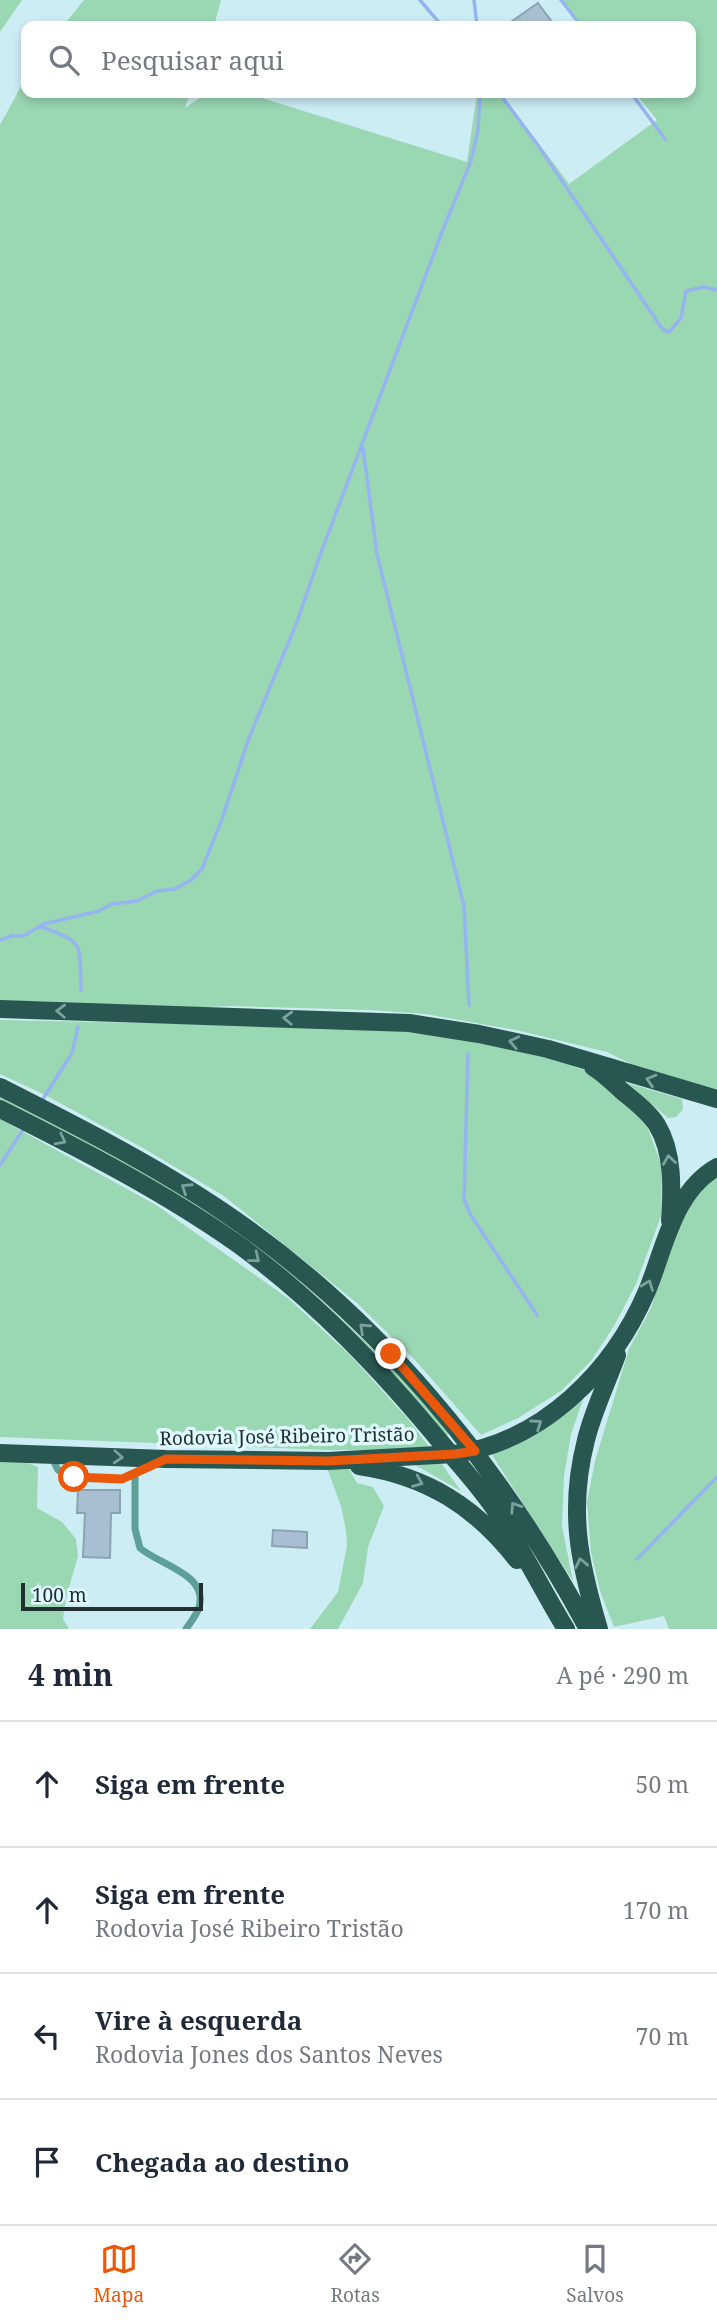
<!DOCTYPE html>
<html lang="pt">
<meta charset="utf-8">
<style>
:root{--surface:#fff;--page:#f6f6f7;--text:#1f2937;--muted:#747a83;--line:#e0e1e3;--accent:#ea580c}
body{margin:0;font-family:"Noto Serif",serif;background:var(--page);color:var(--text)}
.scale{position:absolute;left:21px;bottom:18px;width:182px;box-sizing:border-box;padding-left:7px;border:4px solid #233032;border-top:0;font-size:19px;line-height:24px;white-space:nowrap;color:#233032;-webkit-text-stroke:5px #dff9ff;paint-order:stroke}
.stop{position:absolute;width:21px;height:21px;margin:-16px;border:5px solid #ea580c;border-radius:50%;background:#fff}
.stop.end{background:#ea580c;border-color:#fff;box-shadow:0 2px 7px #0008}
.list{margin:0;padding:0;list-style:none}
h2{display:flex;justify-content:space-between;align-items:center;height:91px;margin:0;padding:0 28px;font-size:30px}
h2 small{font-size:23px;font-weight:400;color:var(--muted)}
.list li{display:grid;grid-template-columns:46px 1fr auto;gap:21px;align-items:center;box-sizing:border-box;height:126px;padding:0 28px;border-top:2px solid var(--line)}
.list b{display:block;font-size:26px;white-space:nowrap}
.list p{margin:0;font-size:23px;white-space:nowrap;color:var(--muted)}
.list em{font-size:23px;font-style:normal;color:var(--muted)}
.icon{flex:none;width:38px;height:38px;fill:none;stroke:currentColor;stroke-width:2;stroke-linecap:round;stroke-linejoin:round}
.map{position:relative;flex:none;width:717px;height:1629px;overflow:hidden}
.search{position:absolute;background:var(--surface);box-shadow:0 4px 10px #0003;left:21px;right:21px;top:21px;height:77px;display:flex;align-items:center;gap:18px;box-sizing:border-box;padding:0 24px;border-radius:14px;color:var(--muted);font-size:26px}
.sheet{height:595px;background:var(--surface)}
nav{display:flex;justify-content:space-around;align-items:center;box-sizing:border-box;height:98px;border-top:2px solid var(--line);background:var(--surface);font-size:19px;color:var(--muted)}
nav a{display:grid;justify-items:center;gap:4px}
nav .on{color:var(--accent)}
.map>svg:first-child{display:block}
.green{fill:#9ad7b3}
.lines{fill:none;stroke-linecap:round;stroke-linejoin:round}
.stream{stroke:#96b4f0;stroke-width:3.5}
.building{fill:#a7bfd0;stroke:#8ca3b3;stroke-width:2}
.lane{stroke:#5ea097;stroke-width:7}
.primary{stroke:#285751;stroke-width:18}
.oneway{stroke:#7aa09f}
.route{stroke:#ea580c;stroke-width:9}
.labels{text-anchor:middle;stroke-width:7;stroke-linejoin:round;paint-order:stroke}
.street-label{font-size:19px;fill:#233032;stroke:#dff9ff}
</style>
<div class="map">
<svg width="717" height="1629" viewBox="0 0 717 1629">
<rect width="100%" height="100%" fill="#cdedf4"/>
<path class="green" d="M 0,0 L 22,0 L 0,32 Z
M 84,0 L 221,0 L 214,26 L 63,26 Z
M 559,0 L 717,0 L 717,1089 L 641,1069 L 607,1052 L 516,1030 L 425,1014 L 371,1010 L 230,1006 L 180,1008 L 39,1001 L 0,1002 L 0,125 L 26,77 L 26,93 L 190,93 L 185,108 L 207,93 L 246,93 L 467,162 L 477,93 L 501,93 L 569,184 L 657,120 L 635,93 L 691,93 L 691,26 L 580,26 Z
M 0,1020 L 374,1028 L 459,1039 L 548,1057 L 584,1070 L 621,1096 L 646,1123 L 662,1167 L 661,1216 L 636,1284 L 614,1326 L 591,1361 L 561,1391 L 518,1418 L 481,1435 L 414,1359 L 357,1303 L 224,1196 L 143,1148 L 45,1095 L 0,1074 Z
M 627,1083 L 682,1099 L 683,1109 L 676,1117 L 668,1118 Z
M 0,1096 C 58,1126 119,1153 174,1188 C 279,1256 366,1335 448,1430 L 448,1435 L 445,1436 L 309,1296 L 0,1104 Z
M 0,1119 L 156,1205 L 289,1299 L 350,1355 L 408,1419 L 429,1447 L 395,1450 L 329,1450 L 0,1437 Z
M 717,1177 L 717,1629 L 669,1629 L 664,1616 L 614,1627 L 600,1591 L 591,1552 L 587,1502 L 595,1461 L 629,1349 L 651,1308 L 681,1213 L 708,1184 Z
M 584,1397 L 571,1434 L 564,1476 L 562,1526 L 573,1581 L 492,1455 L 534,1436 Z
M 0,1460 L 22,1461 L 38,1467 L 37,1508 L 62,1522 L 76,1539 L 78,1556 L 66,1598 L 63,1619 L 69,1629 L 0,1629 Z
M 441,1463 L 461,1491 L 415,1465 Z
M 348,1467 L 357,1483 L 373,1487 L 384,1506 L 368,1547 L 363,1583 L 338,1629 L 310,1629 L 338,1592 L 347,1546 L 346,1530 L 341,1506 L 327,1468 Z"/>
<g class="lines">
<path class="stream" d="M 420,0 L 442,26
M 474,0 L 477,26
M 561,0 L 581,26
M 499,93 L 537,144 L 663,330 L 669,332 L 681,318 L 686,291 L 703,287 L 717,290
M 631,93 L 665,139
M 363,448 L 377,554 L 464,906 L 469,1005
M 39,926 C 86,943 79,942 81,990
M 0,940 L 12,936 L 23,936 L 44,924 L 99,911 L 112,904 L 137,901 L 157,891 L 175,889 L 191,880 L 202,869 L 222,819 L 249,738 L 297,622 L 319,558 L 442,232 L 471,161 L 478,130 L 480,93
M 468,1054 L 464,1199 L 470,1214 L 537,1315
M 41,1102 L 72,1053 L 78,1027
M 0,1165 L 24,1128
M 637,1559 L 717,1477"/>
</g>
<path class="building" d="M 538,3 L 555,26 L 505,26 Z
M 78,1490 L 120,1490 L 120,1513 L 111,1513 L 110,1558 L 83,1557 L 85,1513 L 77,1513 Z
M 273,1530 L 307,1532 L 307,1548 L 272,1546 Z"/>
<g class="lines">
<path class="lane" d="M 52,1458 L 58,1470 L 74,1477 L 122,1479 L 157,1464
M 135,1474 L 135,1529 L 140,1548 C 159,1565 212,1575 198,1610 C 195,1617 190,1623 186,1629"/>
<path class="primary" d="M 0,1009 L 409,1023 L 479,1034 L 548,1049 L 717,1099
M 593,1067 C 604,1074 612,1082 622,1091 C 634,1101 649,1112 657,1125 C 674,1153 672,1190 670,1221
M 0,1087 C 75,1125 152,1164 222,1211 C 377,1315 500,1465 588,1629
M 0,1109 C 82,1150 164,1192 239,1245 C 317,1302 382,1371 443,1445 C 461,1467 480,1487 496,1511 C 523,1549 542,1590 566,1629
M 0,1453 L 166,1459 L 328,1461 L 455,1454 C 543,1441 613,1371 647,1291 C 665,1248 673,1192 717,1167
M 359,1466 C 427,1476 476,1507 517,1560
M 599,1629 C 579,1562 568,1510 586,1440 C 593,1411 607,1383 617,1355"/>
</g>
<defs><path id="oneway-chevron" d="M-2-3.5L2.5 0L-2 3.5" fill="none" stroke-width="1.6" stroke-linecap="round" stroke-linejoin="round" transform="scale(1.75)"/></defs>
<g class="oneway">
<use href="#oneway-chevron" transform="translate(61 1011) rotate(-178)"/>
<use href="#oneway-chevron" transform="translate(288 1018) rotate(-178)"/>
<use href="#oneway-chevron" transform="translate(514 1042) rotate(-168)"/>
<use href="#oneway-chevron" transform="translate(651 1080) rotate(-163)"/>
<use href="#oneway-chevron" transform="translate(61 1140) rotate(28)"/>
<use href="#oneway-chevron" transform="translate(669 1160) rotate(-98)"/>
<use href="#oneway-chevron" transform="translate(186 1188) rotate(-147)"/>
<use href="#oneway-chevron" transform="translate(255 1258) rotate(39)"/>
<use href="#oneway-chevron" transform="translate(648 1285) rotate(-69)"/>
<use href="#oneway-chevron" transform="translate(364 1328) rotate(-137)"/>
<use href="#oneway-chevron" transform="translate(537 1424) rotate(-35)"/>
<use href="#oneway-chevron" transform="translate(118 1457) rotate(3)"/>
<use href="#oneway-chevron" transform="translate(418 1482) rotate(22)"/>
<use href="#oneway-chevron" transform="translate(515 1507) rotate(-123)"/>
<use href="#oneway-chevron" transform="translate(581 1563) rotate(-102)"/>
</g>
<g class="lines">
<path class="route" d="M 74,1477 L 122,1479 L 166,1459 L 328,1461 L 455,1454 L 475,1451 L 391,1354"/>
</g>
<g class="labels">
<g class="street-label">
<text transform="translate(287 1436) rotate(-1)" y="7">Rodovia José Ribeiro Tristão</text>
</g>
</g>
</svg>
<div class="scale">100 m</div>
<div class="stop" style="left:74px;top:1477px"></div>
<div class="stop end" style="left:391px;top:1354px"></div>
<div class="search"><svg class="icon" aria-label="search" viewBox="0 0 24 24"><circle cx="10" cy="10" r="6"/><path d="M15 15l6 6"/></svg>Pesquisar aqui</div>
</div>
<section class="sheet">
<h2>4 min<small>A pé · 290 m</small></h2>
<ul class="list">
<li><svg class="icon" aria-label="ahead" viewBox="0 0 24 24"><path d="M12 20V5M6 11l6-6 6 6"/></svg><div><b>Siga em frente</b></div><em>50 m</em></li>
<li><svg class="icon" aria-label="ahead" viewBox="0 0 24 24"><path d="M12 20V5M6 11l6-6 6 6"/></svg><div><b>Siga em frente</b><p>Rodovia José Ribeiro Tristão</p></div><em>170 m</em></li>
<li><svg class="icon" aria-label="left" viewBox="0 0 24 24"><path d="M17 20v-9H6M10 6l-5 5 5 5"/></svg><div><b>Vire à esquerda</b><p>Rodovia Jones dos Santos Neves</p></div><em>70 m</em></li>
<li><svg class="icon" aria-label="arrive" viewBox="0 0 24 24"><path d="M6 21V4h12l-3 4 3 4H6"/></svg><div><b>Chegada ao destino</b></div></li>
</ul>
</section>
<nav>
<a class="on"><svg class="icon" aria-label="map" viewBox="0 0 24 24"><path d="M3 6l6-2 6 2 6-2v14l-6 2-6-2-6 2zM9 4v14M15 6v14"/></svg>Mapa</a>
<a><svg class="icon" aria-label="directions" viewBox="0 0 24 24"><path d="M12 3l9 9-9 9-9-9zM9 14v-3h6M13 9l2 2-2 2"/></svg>Rotas</a>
<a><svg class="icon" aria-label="saved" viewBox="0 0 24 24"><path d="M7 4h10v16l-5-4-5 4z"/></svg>Salvos</a>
</nav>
